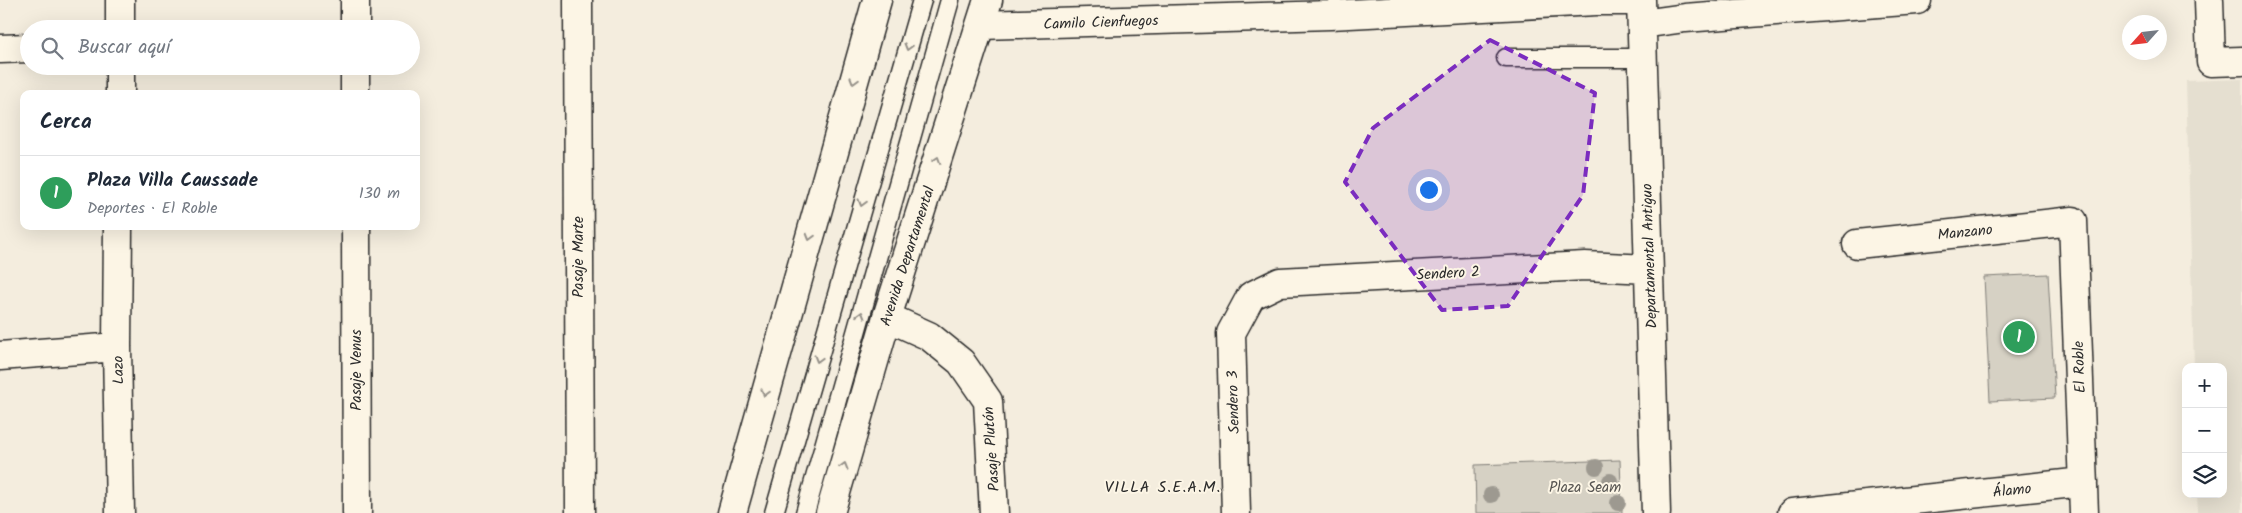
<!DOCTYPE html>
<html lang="es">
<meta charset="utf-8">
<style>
:root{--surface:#fff;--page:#f6f6f7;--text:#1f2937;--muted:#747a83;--line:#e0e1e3;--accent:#1f6fb2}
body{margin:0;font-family:Kalam,sans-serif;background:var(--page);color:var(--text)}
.controls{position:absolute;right:15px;bottom:15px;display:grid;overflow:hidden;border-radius:10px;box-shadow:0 5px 20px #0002}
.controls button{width:45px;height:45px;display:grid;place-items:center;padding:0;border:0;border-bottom:1px solid var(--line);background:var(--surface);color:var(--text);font:25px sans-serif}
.compass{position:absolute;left:2122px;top:15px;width:45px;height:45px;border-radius:50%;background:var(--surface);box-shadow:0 5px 20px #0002;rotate:243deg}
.you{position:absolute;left:1428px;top:189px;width:18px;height:18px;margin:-12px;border:4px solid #fff;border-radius:50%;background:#1a73e8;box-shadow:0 0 0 8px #1a73e833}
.badge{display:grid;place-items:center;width:32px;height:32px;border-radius:50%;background:var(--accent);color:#fff;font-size:16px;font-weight:700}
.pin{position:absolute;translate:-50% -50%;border:2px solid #fff;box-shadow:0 1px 5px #0006}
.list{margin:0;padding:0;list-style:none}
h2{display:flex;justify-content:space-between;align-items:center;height:65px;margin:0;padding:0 20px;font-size:21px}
h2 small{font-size:16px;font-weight:400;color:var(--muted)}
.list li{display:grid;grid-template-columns:32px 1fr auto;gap:15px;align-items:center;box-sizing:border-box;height:75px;padding:0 20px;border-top:1px solid var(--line)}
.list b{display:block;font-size:19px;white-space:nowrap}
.list p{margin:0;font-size:16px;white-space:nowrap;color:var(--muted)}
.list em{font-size:16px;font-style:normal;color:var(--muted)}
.icon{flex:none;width:28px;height:28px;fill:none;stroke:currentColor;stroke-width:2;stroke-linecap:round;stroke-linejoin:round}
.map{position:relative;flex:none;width:2242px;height:513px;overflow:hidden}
.search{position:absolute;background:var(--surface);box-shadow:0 5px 20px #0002;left:20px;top:20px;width:400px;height:55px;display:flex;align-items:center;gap:12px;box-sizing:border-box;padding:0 18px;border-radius:28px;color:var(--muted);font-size:19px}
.panel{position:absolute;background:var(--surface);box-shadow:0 5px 20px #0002;left:20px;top:90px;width:400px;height:140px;border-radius:10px}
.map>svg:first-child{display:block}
.built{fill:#e5dfd0}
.green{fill:#d6d1c4;stroke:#807e78}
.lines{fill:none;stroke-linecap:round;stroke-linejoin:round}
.lane-casing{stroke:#2b2b2b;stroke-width:21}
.street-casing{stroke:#2b2b2b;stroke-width:31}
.primary-casing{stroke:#2b2b2b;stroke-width:31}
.lane{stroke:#fcf5e5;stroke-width:18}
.street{stroke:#fcf5e5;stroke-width:28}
.primary{stroke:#fcf5e5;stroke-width:28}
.tree{fill:#9d9990}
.oneway{stroke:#949088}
.marked{fill:#7b2cbf;fill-opacity:0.2;stroke:#7b2cbf;stroke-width:4;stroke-dasharray:10 6;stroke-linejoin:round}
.labels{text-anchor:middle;stroke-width:4;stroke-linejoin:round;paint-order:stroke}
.street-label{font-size:15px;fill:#2b2b2b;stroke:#fcf5e5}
.park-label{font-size:15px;fill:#565451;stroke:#fcf5e5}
.neighbourhood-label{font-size:16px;letter-spacing:1px;fill:#2b2b2b;stroke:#fcf5e5}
</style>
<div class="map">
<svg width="2242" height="513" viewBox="0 0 2242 513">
<rect width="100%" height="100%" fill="#f4edde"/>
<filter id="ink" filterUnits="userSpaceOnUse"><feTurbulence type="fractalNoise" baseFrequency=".02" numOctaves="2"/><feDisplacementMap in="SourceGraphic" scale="10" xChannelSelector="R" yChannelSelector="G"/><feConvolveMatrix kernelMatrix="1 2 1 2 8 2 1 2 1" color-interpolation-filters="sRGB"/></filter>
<g filter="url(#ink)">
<path class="built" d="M 2242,79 L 2242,513 L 2198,513 L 2197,494 L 2223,494 L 2223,367 L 2194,367 L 2186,81 Z"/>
<path class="green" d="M 2048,274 L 2055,398 L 1990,401 L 1984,277 Z
M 1620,460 L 1622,513 L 1476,513 L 1475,465 Z"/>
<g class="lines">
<g class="lane-casing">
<path id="lane" d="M 1506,58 L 1643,58
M 774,513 L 922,0
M 805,513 L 950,0"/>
</g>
<g class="street-casing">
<path id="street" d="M 120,0 L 120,29
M 355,0 L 355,29
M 578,0 L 580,513
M 1641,0 L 1656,513
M 2209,0 L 2211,62 L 2242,61
M 1642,24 L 1685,18 L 1917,0
M 981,25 L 1330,15 L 1596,1 L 1641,1
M 0,49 L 29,48
M 355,66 L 355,94
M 120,94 L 120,66
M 118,226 L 117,347 L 120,513
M 356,226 L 357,513
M 1857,244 L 2073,221 L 2084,513
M 887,317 L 929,336 L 961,362 L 988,401 L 994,513
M 0,356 L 117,347
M 1236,513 L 1231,333 L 1251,296 L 1280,282 L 1585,266 L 1649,269
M 1792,513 L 2083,482"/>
</g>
<g class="primary-casing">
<path id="primary" d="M 732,513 L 877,0
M 830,513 L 887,317 L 988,0"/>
</g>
<use href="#lane" class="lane"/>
<use href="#street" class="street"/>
<use href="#primary" class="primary"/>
</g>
<g class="tree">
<circle cx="1596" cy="467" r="8"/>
<circle cx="1610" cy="481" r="8"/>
<circle cx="1491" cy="495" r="8"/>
<circle cx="1618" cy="503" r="8"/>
</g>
<defs><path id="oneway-chevron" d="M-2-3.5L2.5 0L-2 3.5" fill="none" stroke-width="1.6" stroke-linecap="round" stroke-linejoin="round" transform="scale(1.25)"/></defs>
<g class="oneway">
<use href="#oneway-chevron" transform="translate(908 47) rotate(106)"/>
<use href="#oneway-chevron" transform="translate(854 81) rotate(106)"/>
<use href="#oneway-chevron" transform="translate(937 160) rotate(-72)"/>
<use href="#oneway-chevron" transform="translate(862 203) rotate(106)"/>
<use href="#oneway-chevron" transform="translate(810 237) rotate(106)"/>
<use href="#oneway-chevron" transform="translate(861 315) rotate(-74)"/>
<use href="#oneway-chevron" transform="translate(818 359) rotate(106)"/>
<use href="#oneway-chevron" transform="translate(765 393) rotate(106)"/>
<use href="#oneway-chevron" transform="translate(844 466) rotate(-74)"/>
</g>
</g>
<path class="marked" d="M 1490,40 L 1595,93 L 1583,195 L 1508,306 L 1442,310 L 1345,182 L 1373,128 Z"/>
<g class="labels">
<g class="street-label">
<text transform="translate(1101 22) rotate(-2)" y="5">Camilo Cienfuegos</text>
<text transform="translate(1965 232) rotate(-6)" y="5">Manzano</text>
<text transform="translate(907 256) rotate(-72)" y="5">Avenida Departamental</text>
<text transform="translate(1649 256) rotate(-92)" y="5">Departamental Antiguo</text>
<text transform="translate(578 257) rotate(-90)" y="5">Pasaje Marte</text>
<text transform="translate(1448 273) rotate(-3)" y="5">Sendero 2</text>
<text transform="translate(2079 367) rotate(-92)" y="5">El Roble</text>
<text transform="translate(118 370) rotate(-91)" y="5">Lazo</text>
<text transform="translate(356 370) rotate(-90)" y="5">Pasaje Venus</text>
<text transform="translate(1233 402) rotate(-92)" y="5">Sendero 3</text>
<text transform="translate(991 449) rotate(-94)" y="5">Pasaje Plutón</text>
<text transform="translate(2012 490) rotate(-6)" y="5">Álamo</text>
</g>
<g class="park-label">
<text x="1585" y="492">Plaza Seam</text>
</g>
<g class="neighbourhood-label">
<text x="1163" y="492">VILLA S.E.A.M.</text>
</g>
</g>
</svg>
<div class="controls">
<button>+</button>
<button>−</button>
<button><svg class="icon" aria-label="layers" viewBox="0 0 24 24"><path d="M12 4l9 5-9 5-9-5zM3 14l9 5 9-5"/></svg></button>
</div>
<svg class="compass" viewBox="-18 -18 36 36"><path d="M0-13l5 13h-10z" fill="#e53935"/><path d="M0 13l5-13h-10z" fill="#747a83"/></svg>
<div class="you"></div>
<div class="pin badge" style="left:2019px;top:337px;background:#2e9e5b">1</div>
<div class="search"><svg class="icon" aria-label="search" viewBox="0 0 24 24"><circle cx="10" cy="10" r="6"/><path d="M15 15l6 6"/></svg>Buscar aquí</div>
<section class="panel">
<h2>Cerca<small></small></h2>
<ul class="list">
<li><span class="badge" style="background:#2e9e5b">1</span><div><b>Plaza Villa Caussade</b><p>Deportes · El Roble</p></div><em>130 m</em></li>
</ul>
</section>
</div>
